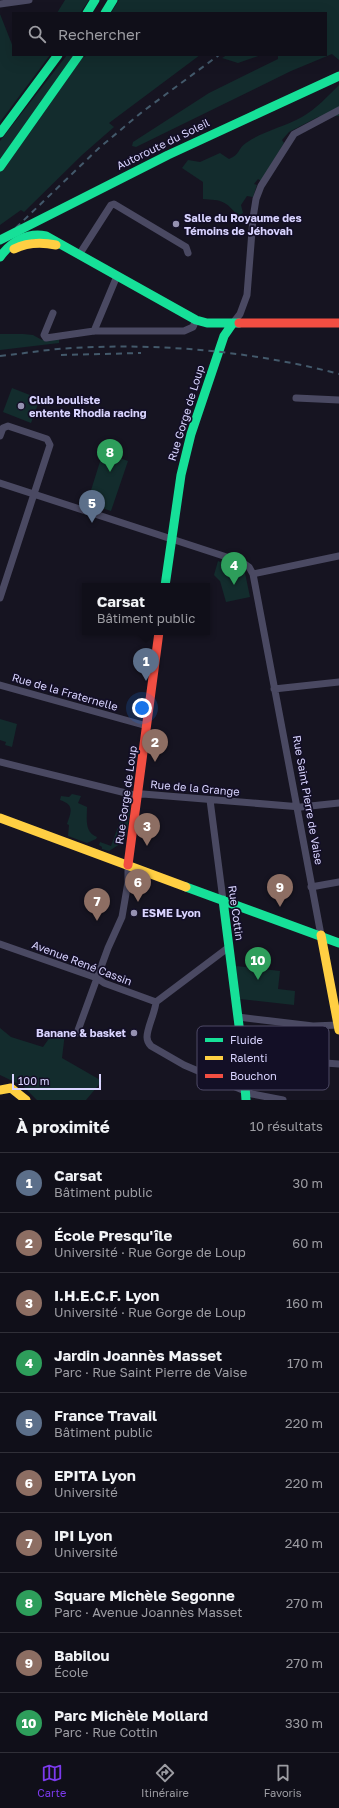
<!DOCTYPE html>
<html lang="fr">
<meta charset="utf-8">
<style>
:root{--surface:#100f19;--page:#191822;--text:#f1f3f6;--muted:#9c9ca2;--line:#302f38;--accent:#7c3aed}
body{margin:0;font-family:"Golos Text",sans-serif;background:var(--page);color:var(--text)}
.scale{position:absolute;left:12px;bottom:10px;width:89px;box-sizing:border-box;padding-left:4px;border:2px solid #d9d4ff;border-top:0;font-size:11px;line-height:14px;white-space:nowrap;color:#d9d4ff;-webkit-text-stroke:3px #130f26;paint-order:stroke}
.you{position:absolute;left:142px;top:708px;width:14px;height:14px;margin:-10px;border:3px solid #fff;border-radius:50%;background:#1a73e8;box-shadow:0 0 0 6px #1a73e833}
.badge{display:grid;place-items:center;width:26px;height:26px;border-radius:50%;background:var(--accent);color:#fff;font-size:13px;font-weight:700}
.pin{position:absolute;translate:-50% -33px;filter:drop-shadow(0 1px 2px #0008)}
.pin::after{content:'';position:absolute;top:21px;width:14px;height:12px;background:inherit;clip-path:polygon(0 0,100% 0,50% 100%)}
.popup{position:absolute;left:82px;top:583px;width:128px;height:52px;box-sizing:border-box;display:grid;place-content:center;border-radius:0px;background:var(--surface);filter:drop-shadow(0 1px 3px #0005);font-size:13px;white-space:nowrap;color:var(--muted)}
.popup b{font-size:15px;color:var(--text)}
.popup::after{content:'';position:absolute;left:50%;top:100%;margin-left:-8px;border:8px solid transparent;border-top-color:var(--surface)}
.list{margin:0;padding:0;list-style:none}
h2{display:flex;justify-content:space-between;align-items:center;height:52px;margin:0;padding:0 16px;font-size:17px}
h2 small{font-size:13px;font-weight:400;color:var(--muted)}
.list li{display:grid;grid-template-columns:26px 1fr auto;gap:12px;align-items:center;box-sizing:border-box;height:60px;padding:0 16px;border-top:1px solid var(--line)}
.list b{display:block;font-size:15px;white-space:nowrap}
.list p{margin:0;font-size:13px;white-space:nowrap;color:var(--muted)}
.list em{font-size:13px;font-style:normal;color:var(--muted)}
.icon{flex:none;width:22px;height:22px;fill:none;stroke:currentColor;stroke-width:2;stroke-linecap:round;stroke-linejoin:round}
.map{position:relative;flex:none;width:339px;height:1100px;overflow:hidden}
.search{position:absolute;background:var(--surface);box-shadow:0 4px 16px #0002;left:12px;right:12px;top:12px;height:44px;display:flex;align-items:center;gap:10px;box-sizing:border-box;padding:0 14px;border-radius:0px;color:var(--muted);font-size:15px}
.sheet{height:652px;background:var(--surface)}
nav{display:flex;justify-content:space-around;align-items:center;box-sizing:border-box;height:56px;border-top:1px solid var(--line);background:var(--surface);font-size:11px;color:var(--muted)}
nav a{display:grid;justify-items:center;gap:2px}
nav .on{color:var(--accent)}
.map>svg:first-child{display:block}
.green{fill:#132c2d}
.lines{fill:none;stroke-linecap:round;stroke-linejoin:round}
.street{stroke:#4a4962;stroke-width:7}
.fast{stroke:#16e098;stroke-width:9}
.slow{stroke:#ffcf43;stroke-width:9}
.jam{stroke:#f24e42;stroke-width:9}
.rail{stroke:#43596b;stroke-width:2;stroke-dasharray:6 5;stroke-linecap:butt}
.fast-bridge{stroke:#16e098;stroke-width:9}
.poi-dot{fill:#9591b1;stroke:#130f26;stroke-width:1.5}
.labels{text-anchor:middle;stroke-width:3.5;stroke-linejoin:round;paint-order:stroke}
.street-label{font-size:11px;fill:#d9d4ff;stroke:#130f26}
.poi-label{font-size:11px;font-weight:bold;fill:#d9d4ff;stroke:#130f26;text-anchor:start}
.key{fill:#130f26;stroke:#4e4a67;stroke-width:1}
.key-label{font-size:11px;fill:#d9d4ff}
</style>
<div class="map">
<svg width="339" height="1100" viewBox="0 0 339 1100">
<rect width="100%" height="100%" fill="#161421"/>
<path class="green" d="M 65,0 L 89,0 L 80,13 L 57,13 Z
M 119,0 L 339,0 L 339,60 L 332,54 L 291,71 L 136,147 L 132,146 L 133,142 L 209,93 L 278,59 L 278,55 L 326,55 L 326,13 L 111,13 Z
M 0,14 L 13,47 L 13,55 L 50,55 L 0,122 Z
M 67,55 L 81,55 L 85,57 L 86,55 L 200,55 L 109,123 L 114,127 L 82,155 L 24,212 L 21,210 L 0,225 L 0,141 Z
M 227,55 L 261,55 L 238,63 L 222,58 Z
M 339,85 L 339,116 L 318,117 L 289,132 L 282,140 L 284,143 L 261,181 L 258,179 L 254,184 L 257,185 L 253,197 L 247,196 L 241,205 L 243,213 L 238,216 C 226,201 222,200 203,199 L 203,182 L 182,168 L 188,160 L 200,162 L 220,153 L 229,159 C 240,155 238,148 246,143 C 263,131 284,127 302,117 C 316,109 328,96 339,85 Z
M 0,334 L 23,334 L 33,335 L 42,340 L 59,338 L 59,343 L 0,350 Z
M 12,388 L 40,399 L 31,423 L 3,412 Z
M 103,452 L 128,461 L 111,511 L 87,503 Z
M 218,561 L 245,573 L 250,597 L 226,602 L 220,581 L 214,575 Z
M 0,719 L 17,724 L 12,747 L 5,745 L 6,742 L 0,740 Z
M 72,794 L 81,796 L 78,803 L 87,807 C 87,818 84,832 97,837 L 96,839 L 87,843 L 68,836 L 69,825 L 67,824 C 71,812 75,805 60,800 L 61,796 L 69,797 Z
M 127,799 L 131,803 L 126,838 L 123,842 L 109,851 L 102,849 L 102,847 L 99,845 L 100,842 L 111,846 L 128,800 Z
M 236,966 L 280,971 L 278,989 L 295,991 L 294,1005 L 240,999 Z
M 0,1028 L 11,1037 L 43,1047 L 55,1030 L 65,1033 L 62,1058 L 102,1081 L 86,1100 L 37,1100 L 23,1086 L 0,1075 Z"/>
<g class="lines">
<path class="street" d="M 0,4 L 29,0
M 79,255 L 111,205 L 114,204 L 186,247 L 188,253
M 53,313 L 44,335 L 46,338 L 94,331 L 184,331 L 193,327 L 196,320
M 233,323 L 240,314 L 247,295 L 253,218 L 256,199 L 261,186 L 294,134 L 339,110
M 94,331 L 117,276
M 296,398 L 339,400
M 0,436 L 3,428 L 8,426 L 47,439 L 50,445 L 0,598
M 0,483 L 242,562 L 249,567 L 253,574 L 321,935
M 253,574 L 339,556
M 0,685 L 147,726
M 274,689 L 339,682
M 0,762 L 134,795 L 143,794 L 301,807 L 339,803
M 210,800 L 223,900
M 311,887 L 339,882
M 0,944 L 97,978 L 104,983 L 156,1002
M 156,1002 C 155,1013 147,1028 147,1037 C 147,1041 148,1043 151,1046 L 184,1065 L 252,1094 L 283,1100
M 156,1002 L 229,947
M 238,1017 L 313,1026 L 338,1025
M 77,1033 L 108,948 L 122,917 L 128,882 L 128,865
M 243,1057 L 339,1064"/>
<path class="fast" d="M 87,13 L 95,0
M 105,13 L 113,0
M 0,133 L 58,55
M 0,167 L 79,55
M 0,257 C 11,242 27,232 46,236 L 196,320 L 207,323 L 239,323
M 165,586 L 181,475 L 191,434 L 224,336 L 233,323
M 186,887 L 339,943
M 223,900 L 243,1057 L 246,1100"/>
<path class="slow" d="M 14,249 C 28,242 41,242 56,245
M 0,818 L 186,887
M 321,935 L 339,1030
M 0,1090 L 11,1088 L 26,1100"/>
<path class="jam" d="M 239,323 L 339,323
M 128,865 L 159,632"/>
<path class="rail" d="M 0,243 L 99,148 L 142,112 L 219,55
M 61,355 L 141,353
M 0,356 C 19,354 38,351 58,349 C 151,342 248,350 339,374"/>
<path class="fast-bridge" d="M 0,240 L 168,155 L 339,76"/>
</g>
<g class="poi-dot">
<circle cx="176" cy="224" r="4"/>
<circle cx="21" cy="406" r="4"/>
<circle cx="134" cy="913" r="4"/>
<circle cx="134" cy="1033" r="4"/>
</g>
<g class="labels">
<g class="street-label">
<text transform="translate(163 144) rotate(-26)" y="4">Autoroute du Soleil</text>
<text transform="translate(186 413) rotate(-73)" y="4">Rue Gorge de Loup</text>
<text transform="translate(65 692) rotate(16)" y="4">Rue de la Fraternelle</text>
<text transform="translate(195 788) rotate(5)" y="4">Rue de la Grange</text>
<text transform="translate(126 795) rotate(-82)" y="4">Rue Gorge de Loup</text>
<text transform="translate(308 800) rotate(80)" y="4">Rue Saint Pierre de Vaise</text>
<text transform="translate(236 913) rotate(82)" y="4">Rue Cottin</text>
<text transform="translate(82 963) rotate(21)" y="4">Avenue René Cassin</text>
</g>
<g class="poi-label">
<text x="184" y="222">Salle du Royaume des<tspan x="184" dy="13">Témoins de Jéhovah</tspan></text>
<text x="29" y="404">Club bouliste<tspan x="29" dy="13">entente Rhodia racing</tspan></text>
<text x="142" y="917">ESME Lyon</text>
<text x="126" y="1037" text-anchor="end">Banane &amp; basket</text>
</g>
</g>
<rect x="197" y="1026" width="132" height="64" rx="6" class="key"/>
<rect x="205" y="1038" width="18" height="4" fill="#16e098"/>
<rect x="205" y="1056" width="18" height="4" fill="#ffcf43"/>
<rect x="205" y="1074" width="18" height="4" fill="#f24e42"/>
<g class="key-label">
<text x="230" y="1044">Fluide</text>
<text x="230" y="1062">Ralenti</text>
<text x="230" y="1080">Bouchon</text>
</g>
</svg>
<div class="scale">100 m</div>
<div class="you"></div>
<div class="pin badge" style="left:146px;top:681px;background:#5c6f8a">1</div>
<div class="popup"><b>Carsat</b>Bâtiment public</div>
<div class="pin badge" style="left:155px;top:762px;background:#8d6e63">2</div>
<div class="pin badge" style="left:147px;top:846px;background:#8d6e63">3</div>
<div class="pin badge" style="left:234px;top:585px;background:#2e9e5b">4</div>
<div class="pin badge" style="left:92px;top:523px;background:#5c6f8a">5</div>
<div class="pin badge" style="left:138px;top:902px;background:#8d6e63">6</div>
<div class="pin badge" style="left:97px;top:921px;background:#8d6e63">7</div>
<div class="pin badge" style="left:110px;top:472px;background:#2e9e5b">8</div>
<div class="pin badge" style="left:280px;top:907px;background:#8d6e63">9</div>
<div class="pin badge" style="left:258px;top:980px;background:#2e9e5b">10</div>
<div class="search"><svg class="icon" aria-label="search" viewBox="0 0 24 24"><circle cx="10" cy="10" r="6"/><path d="M15 15l6 6"/></svg>Rechercher</div>
</div>
<section class="sheet">
<h2>À proximité<small>10 résultats</small></h2>
<ul class="list">
<li><span class="badge" style="background:#5c6f8a">1</span><div><b>Carsat</b><p>Bâtiment public</p></div><em>30 m</em></li>
<li><span class="badge" style="background:#8d6e63">2</span><div><b>École Presqu'île</b><p>Université · Rue Gorge de Loup</p></div><em>60 m</em></li>
<li><span class="badge" style="background:#8d6e63">3</span><div><b>I.H.E.C.F. Lyon</b><p>Université · Rue Gorge de Loup</p></div><em>160 m</em></li>
<li><span class="badge" style="background:#2e9e5b">4</span><div><b>Jardin Joannès Masset</b><p>Parc · Rue Saint Pierre de Vaise</p></div><em>170 m</em></li>
<li><span class="badge" style="background:#5c6f8a">5</span><div><b>France Travail</b><p>Bâtiment public</p></div><em>220 m</em></li>
<li><span class="badge" style="background:#8d6e63">6</span><div><b>EPITA Lyon</b><p>Université</p></div><em>220 m</em></li>
<li><span class="badge" style="background:#8d6e63">7</span><div><b>IPI Lyon</b><p>Université</p></div><em>240 m</em></li>
<li><span class="badge" style="background:#2e9e5b">8</span><div><b>Square Michèle Segonne</b><p>Parc · Avenue Joannès Masset</p></div><em>270 m</em></li>
<li><span class="badge" style="background:#8d6e63">9</span><div><b>Babilou</b><p>École</p></div><em>270 m</em></li>
<li><span class="badge" style="background:#2e9e5b">10</span><div><b>Parc Michèle Mollard</b><p>Parc · Rue Cottin</p></div><em>330 m</em></li>
</ul>
</section>
<nav>
<a class="on"><svg class="icon" aria-label="map" viewBox="0 0 24 24"><path d="M3 6l6-2 6 2 6-2v14l-6 2-6-2-6 2zM9 4v14M15 6v14"/></svg>Carte</a>
<a><svg class="icon" aria-label="directions" viewBox="0 0 24 24"><path d="M12 3l9 9-9 9-9-9zM9 14v-3h6M13 9l2 2-2 2"/></svg>Itinéraire</a>
<a><svg class="icon" aria-label="saved" viewBox="0 0 24 24"><path d="M7 4h10v16l-5-4-5 4z"/></svg>Favoris</a>
</nav>
